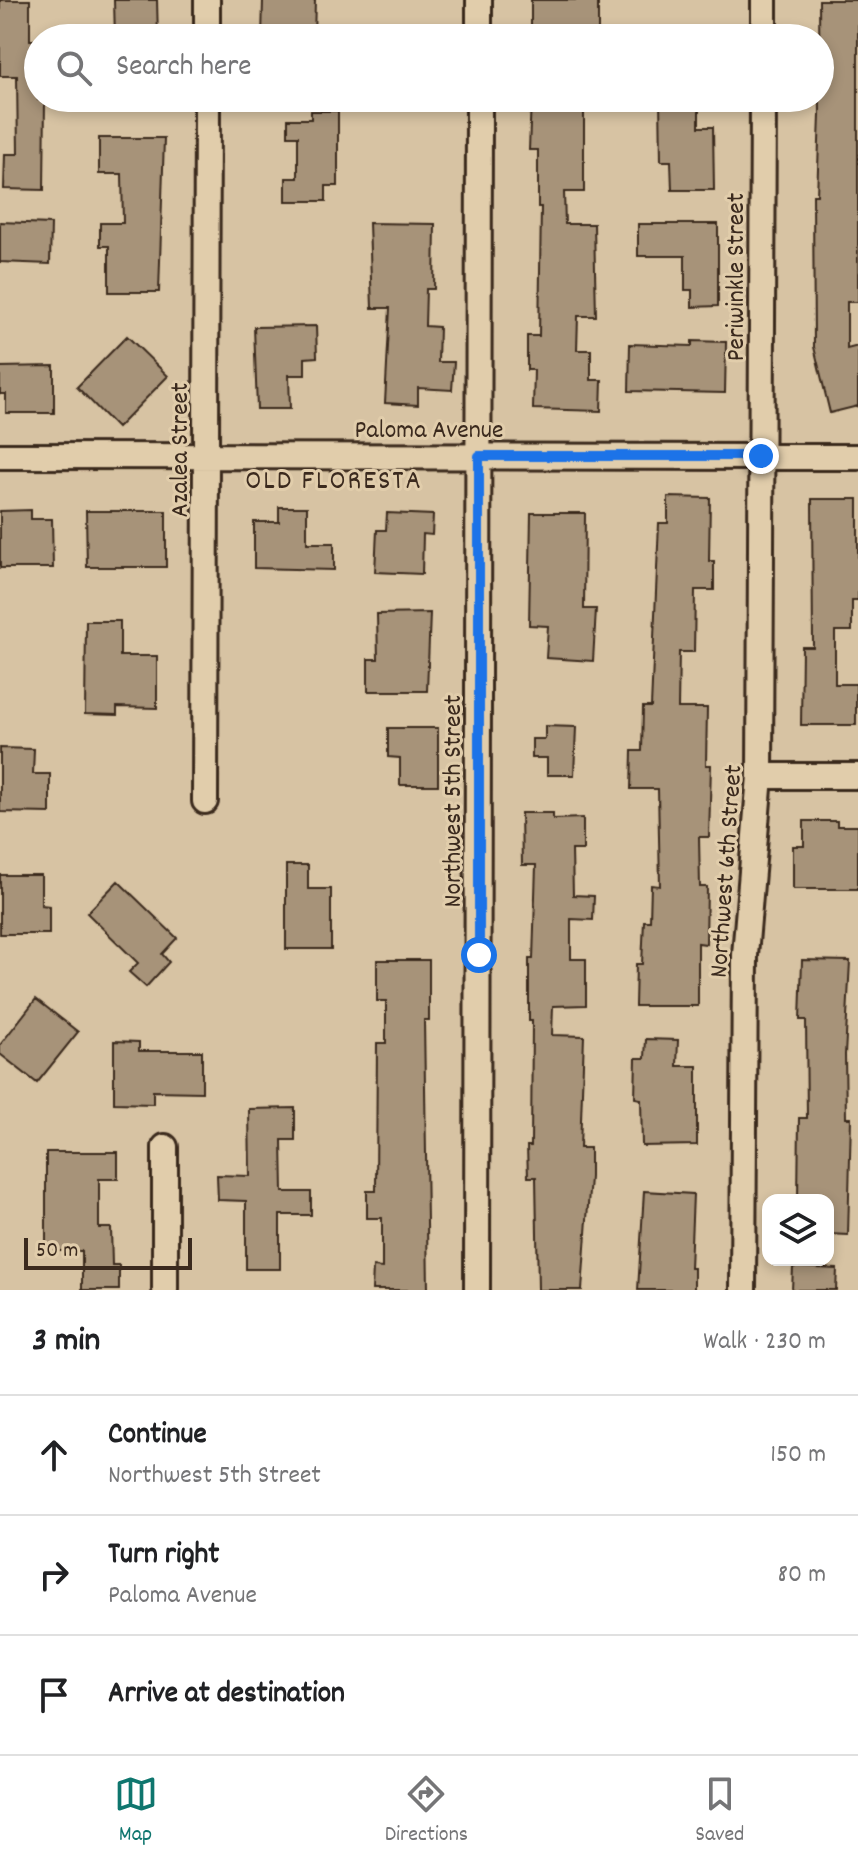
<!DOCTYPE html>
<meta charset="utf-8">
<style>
:root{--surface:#fff;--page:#f2f2f2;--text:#202124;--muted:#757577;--line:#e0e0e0;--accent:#0f766e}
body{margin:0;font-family:Dekko,sans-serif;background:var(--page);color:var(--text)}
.controls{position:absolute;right:24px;bottom:24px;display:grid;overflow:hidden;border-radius:16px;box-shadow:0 4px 12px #0003}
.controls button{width:72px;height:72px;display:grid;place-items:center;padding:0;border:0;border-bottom:2px solid var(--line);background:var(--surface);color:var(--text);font:40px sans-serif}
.scale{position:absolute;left:24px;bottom:20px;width:168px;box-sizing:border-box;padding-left:8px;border:4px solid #3b2a1e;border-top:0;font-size:22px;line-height:28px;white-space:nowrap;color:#3b2a1e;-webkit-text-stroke:6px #e1cdab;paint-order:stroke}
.stop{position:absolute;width:24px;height:24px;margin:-18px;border:6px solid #1a73e8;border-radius:50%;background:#fff}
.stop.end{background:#1a73e8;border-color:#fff;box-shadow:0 2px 8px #0008}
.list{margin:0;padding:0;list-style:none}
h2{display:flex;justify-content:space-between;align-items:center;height:104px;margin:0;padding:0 32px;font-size:34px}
h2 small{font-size:26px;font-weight:400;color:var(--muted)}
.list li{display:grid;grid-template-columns:52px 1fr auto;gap:24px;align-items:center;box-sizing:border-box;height:120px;padding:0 32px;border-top:2px solid var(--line)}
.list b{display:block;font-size:30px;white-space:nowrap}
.list p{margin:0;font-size:26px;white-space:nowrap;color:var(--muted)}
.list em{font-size:26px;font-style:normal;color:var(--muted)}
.icon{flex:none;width:44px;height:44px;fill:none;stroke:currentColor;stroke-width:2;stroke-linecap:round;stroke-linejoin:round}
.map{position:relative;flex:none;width:858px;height:1290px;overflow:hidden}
.search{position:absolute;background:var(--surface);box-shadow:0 4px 12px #0003;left:24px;right:24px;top:24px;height:88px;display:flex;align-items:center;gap:20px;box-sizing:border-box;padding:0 28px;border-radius:44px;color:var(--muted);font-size:30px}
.sheet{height:464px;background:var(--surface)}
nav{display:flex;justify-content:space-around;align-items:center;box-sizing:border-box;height:112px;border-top:2px solid var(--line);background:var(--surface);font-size:22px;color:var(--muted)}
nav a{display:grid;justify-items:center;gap:4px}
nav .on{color:var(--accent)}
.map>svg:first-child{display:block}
.building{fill:#a79379;stroke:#3b2a1e;stroke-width:2}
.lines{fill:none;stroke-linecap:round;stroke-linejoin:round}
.minor-casing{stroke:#3b2a1e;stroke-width:30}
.minor{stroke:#e1cdab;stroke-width:24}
.route{stroke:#1a73e8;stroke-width:10}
.labels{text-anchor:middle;stroke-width:6;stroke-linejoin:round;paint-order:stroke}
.street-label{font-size:26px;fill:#3b2a1e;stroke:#e1cdab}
.neighbourhood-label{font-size:28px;letter-spacing:2px;fill:#3b2a1e;stroke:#e1cdab}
</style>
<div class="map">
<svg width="858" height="1290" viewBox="0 0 858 1290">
<rect width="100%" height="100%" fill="#d7c3a3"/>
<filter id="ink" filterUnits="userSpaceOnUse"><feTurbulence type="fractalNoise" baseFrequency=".0125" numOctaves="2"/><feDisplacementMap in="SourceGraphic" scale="16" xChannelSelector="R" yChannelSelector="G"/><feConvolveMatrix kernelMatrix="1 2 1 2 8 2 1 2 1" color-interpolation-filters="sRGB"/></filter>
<g filter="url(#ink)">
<path class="building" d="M 0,0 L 30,0 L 30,40 L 38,40 L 38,100 L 45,100 L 44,190 L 4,189 L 5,154 L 18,154 L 17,76 L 0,76 Z
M 114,0 L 157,0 L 158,38 L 115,38 Z
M 263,0 L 315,0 L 314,38 L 262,38 Z
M 531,0 L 598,0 L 598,38 L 531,38 Z
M 819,0 L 858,0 L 858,302 L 847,302 L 847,349 L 858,346 L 858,406 L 830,413 L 814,347 L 813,195 L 817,195 L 820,115 Z
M 531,98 L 584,98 L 584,192 L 564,192 L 565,224 L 594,224 L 596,316 L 578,316 L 577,350 L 591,350 L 591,380 L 602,380 L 601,411 L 533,409 L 534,370 L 527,370 L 527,336 L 539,336 L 541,207 L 538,207 L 538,150 L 529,150 Z
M 660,98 L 699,98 L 699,127 L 713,127 L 714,190 L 672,190 L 671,161 L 661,161 Z
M 311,111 L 338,111 L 338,186 L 326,186 L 326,201 L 286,201 L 286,178 L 298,178 L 298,136 L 288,136 L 288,119 L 311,119 Z
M 99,138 L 164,138 L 159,292 L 109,292 L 109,246 L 100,246 L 100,223 L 123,223 L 122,174 L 99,174 Z
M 0,222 L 51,224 L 50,264 L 0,262 Z
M 369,223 L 435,224 L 434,289 L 426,289 L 425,326 L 439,327 L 438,362 L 454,362 L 452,390 L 418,388 L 418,405 L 385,403 L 390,308 L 372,308 Z
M 638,224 L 718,224 L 718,306 L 692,307 L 692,290 L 685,290 L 685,256 L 638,256 Z
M 316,326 L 317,357 L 305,358 L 305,375 L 289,375 L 290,409 L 257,409 L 254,327 Z
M 127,336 L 168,376 L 117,428 L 77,387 Z
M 692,341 L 726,342 L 725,393 L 629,391 L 630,344 L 692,346 Z
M 54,366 L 54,413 L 6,413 L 6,394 L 0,394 L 0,367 Z
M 668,497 L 710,498 L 709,561 L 714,561 L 714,590 L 695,590 L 694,652 L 679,652 L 678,708 L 707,708 L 706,765 L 711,765 L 709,837 L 699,837 L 700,887 L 707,887 L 706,944 L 698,943 L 698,1006 L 635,1006 L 636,964 L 642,964 L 644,921 L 650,921 L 651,885 L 660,886 L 658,789 L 631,789 L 632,751 L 642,751 L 643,707 L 651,707 L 659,523 L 668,523 Z
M 812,499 L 858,499 L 858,600 L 852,600 L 852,631 L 835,631 L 835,684 L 856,684 L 856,725 L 801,725 L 802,647 L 813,647 Z
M 279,507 L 307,507 L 307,543 L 334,543 L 334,570 L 254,568 L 254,522 L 279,522 Z
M 31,510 L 31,519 L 52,519 L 53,568 L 0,568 L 0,511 Z
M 86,511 L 166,511 L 166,567 L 87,567 Z
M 387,513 L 433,515 L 432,535 L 423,534 L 422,574 L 375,572 L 377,530 L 386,530 Z
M 531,513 L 585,513 L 584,609 L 596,609 L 593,661 L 546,658 L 548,626 L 529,625 Z
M 430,613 L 427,691 L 368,691 L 368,659 L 378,659 L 377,614 Z
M 86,621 L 120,621 L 120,656 L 157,656 L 157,708 L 117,707 L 117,715 L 85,714 Z
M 545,726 L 576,727 L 574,775 L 547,775 L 547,758 L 532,758 L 532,739 L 545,739 Z
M 388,728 L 438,728 L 438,785 L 400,785 L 400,758 L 388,757 Z
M 0,748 L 34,749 L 33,774 L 50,774 L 50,813 L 0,812 Z
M 521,813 L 553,813 L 553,819 L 583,818 L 583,850 L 572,850 L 573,895 L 594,896 L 593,920 L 571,919 L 571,959 L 586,959 L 586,1005 L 553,1006 L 552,1035 L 584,1036 L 580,1148 L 590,1148 L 590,1177 L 582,1290 L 538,1290 L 536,1177 L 528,1177 L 527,1146 L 531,1146 L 532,1021 L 529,1021 L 529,959 L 533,959 L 536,865 L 522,865 Z
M 804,821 L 837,821 L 837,826 L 858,826 L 858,889 L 793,889 L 793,846 L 804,846 Z
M 286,865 L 308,865 L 308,889 L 331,889 L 331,949 L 286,949 Z
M 0,875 L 41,875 L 41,905 L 49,906 L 49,934 L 0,934 Z
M 118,881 L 177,938 L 162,954 L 169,962 L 146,987 L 129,972 L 138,963 L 87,913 Z
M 377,960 L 429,960 L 429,1020 L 424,1020 L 428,1290 L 372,1290 L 373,1267 L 382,1268 L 382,1218 L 367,1218 L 367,1191 L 376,1191 L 377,1043 L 386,1043 L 386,1001 L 377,1001 Z
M 802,960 L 850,961 L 845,1055 L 846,1118 L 851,1118 L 848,1235 L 828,1234 L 828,1200 L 798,1200 L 799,1118 L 807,1118 L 806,1020 L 800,1020 Z
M 36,999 L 78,1032 L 37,1083 L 0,1054 L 0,1045 Z
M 646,1039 L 678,1040 L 677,1066 L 697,1066 L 697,1145 L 642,1146 L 641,1099 L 635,1098 L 636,1058 L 645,1058 Z
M 114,1041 L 139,1042 L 139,1051 L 202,1051 L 202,1092 L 153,1091 L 153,1104 L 114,1103 Z
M 295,1108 L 295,1140 L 282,1140 L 283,1192 L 311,1192 L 311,1215 L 280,1215 L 280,1269 L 246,1269 L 246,1201 L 218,1200 L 217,1175 L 250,1176 L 249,1109 Z
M 46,1152 L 118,1152 L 118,1179 L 99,1179 L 99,1228 L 111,1228 L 112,1265 L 119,1265 L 119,1290 L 82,1290 L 82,1251 L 46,1251 Z
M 644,1191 L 693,1194 L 690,1268 L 694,1268 L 694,1290 L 638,1290 Z
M 793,1267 L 837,1269 L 836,1290 L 792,1290 Z"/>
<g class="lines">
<g class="minor-casing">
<path id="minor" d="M 479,0 L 479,38
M 207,38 L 207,0
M 764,38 L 764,0
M 0,456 L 858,457
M 760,776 L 858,776
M 205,801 L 207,98
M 165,1290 L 165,1147
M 477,1290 L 479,98
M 743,1290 L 745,955 L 760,776 L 763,98"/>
</g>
<use href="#minor" class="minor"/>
</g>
</g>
<g class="lines" filter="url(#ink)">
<path class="route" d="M 479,955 L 479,456 L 761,456"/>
</g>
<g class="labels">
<g class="street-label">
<text transform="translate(734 277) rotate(-90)" y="9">Periwinkle Street</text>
<text x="429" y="437">Paloma Avenue</text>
<text transform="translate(178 450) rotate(-90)" y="9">Azalea Street</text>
<text transform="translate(451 801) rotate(-90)" y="9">Northwest 5th Street</text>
<text transform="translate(724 871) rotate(-86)" y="9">Northwest 6th Street</text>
</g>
<g class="neighbourhood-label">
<text x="334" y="488">OLD FLORESTA</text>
</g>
</g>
</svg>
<div class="controls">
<button><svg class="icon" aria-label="layers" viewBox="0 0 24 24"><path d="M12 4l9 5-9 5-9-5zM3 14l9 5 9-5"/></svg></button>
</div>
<div class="scale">50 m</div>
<div class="stop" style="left:479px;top:955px"></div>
<div class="stop end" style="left:761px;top:456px"></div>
<div class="search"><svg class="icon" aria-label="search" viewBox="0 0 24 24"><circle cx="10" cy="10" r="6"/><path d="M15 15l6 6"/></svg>Search here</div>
</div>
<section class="sheet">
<h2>3 min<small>Walk · 230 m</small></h2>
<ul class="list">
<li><svg class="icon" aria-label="ahead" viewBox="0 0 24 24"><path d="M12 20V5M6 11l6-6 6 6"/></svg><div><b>Continue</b><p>Northwest 5th Street</p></div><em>150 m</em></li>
<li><svg class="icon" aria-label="right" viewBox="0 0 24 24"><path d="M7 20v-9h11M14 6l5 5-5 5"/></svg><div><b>Turn right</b><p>Paloma Avenue</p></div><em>80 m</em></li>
<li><svg class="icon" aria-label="arrive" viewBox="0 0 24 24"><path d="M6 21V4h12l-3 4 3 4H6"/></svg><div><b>Arrive at destination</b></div></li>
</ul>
</section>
<nav>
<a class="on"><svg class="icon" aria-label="map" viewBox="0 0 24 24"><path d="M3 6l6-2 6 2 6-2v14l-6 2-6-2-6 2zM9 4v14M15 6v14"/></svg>Map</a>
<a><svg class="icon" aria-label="directions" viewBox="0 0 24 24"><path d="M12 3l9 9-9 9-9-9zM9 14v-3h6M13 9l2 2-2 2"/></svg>Directions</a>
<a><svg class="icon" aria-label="saved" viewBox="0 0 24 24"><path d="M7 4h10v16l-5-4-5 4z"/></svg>Saved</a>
</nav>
